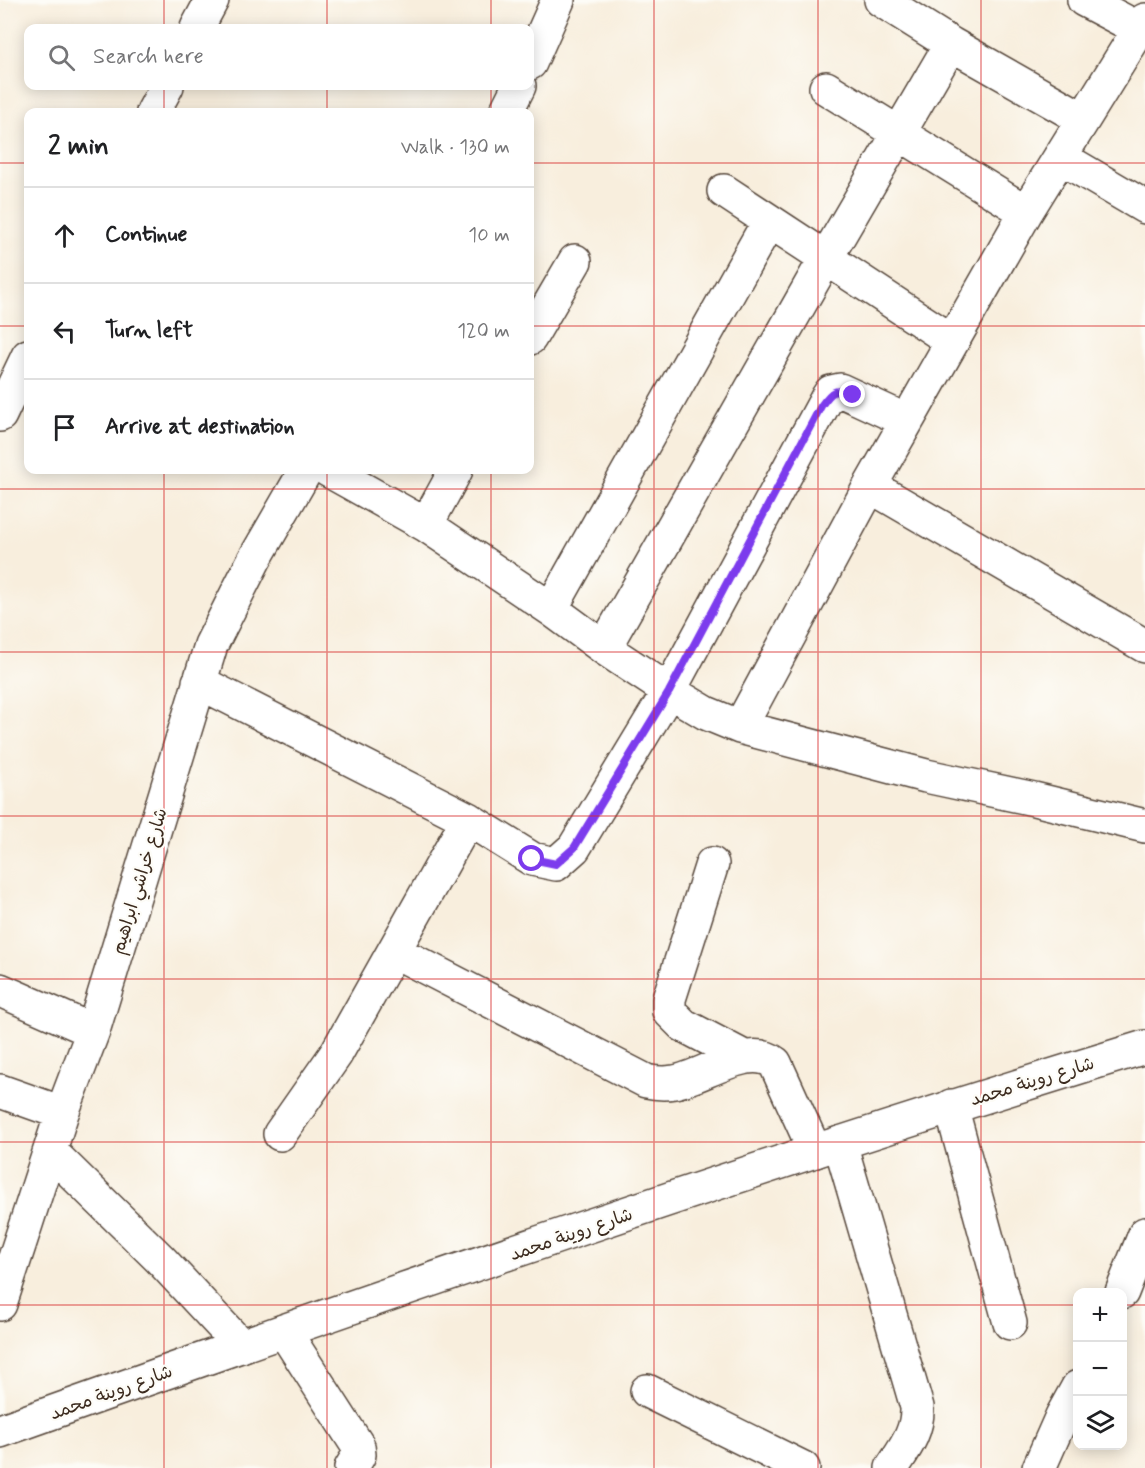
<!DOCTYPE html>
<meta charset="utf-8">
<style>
:root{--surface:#fff;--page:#f2f2f2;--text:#202124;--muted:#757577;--line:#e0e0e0}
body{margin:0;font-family:Mynerve,"Playpen Sans Arabic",sans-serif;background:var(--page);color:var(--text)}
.controls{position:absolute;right:18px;bottom:18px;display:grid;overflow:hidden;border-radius:12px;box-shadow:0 3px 15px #0003}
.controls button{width:54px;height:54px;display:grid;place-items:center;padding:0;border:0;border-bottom:2px solid var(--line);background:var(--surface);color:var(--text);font:30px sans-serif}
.stop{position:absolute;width:18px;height:18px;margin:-14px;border:4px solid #7c3aed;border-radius:50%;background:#fff}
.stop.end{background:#7c3aed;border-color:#fff;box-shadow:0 2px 6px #0008}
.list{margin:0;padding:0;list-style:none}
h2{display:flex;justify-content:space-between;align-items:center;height:78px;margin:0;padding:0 24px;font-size:26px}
h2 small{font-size:20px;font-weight:400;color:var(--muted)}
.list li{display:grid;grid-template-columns:39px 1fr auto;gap:18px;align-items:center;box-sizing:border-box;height:96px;padding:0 24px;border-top:2px solid var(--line)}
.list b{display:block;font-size:22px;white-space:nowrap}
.list em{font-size:20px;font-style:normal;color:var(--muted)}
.icon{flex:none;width:33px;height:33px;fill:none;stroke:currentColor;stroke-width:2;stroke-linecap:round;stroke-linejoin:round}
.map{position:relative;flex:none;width:1145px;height:1468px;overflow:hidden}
.search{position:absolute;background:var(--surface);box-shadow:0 3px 15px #0003;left:24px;top:24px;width:510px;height:66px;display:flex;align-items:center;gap:15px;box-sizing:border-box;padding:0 21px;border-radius:12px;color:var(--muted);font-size:22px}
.panel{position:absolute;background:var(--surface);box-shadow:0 3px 15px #0003;left:24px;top:108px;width:510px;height:366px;border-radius:12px}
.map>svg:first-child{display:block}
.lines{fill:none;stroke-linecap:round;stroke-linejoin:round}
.minor-casing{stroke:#57473b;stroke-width:36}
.secondary-casing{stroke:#57473b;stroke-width:36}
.minor{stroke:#fff;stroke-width:33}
.secondary{stroke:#fff;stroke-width:33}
.route{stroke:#7c3aed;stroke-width:8}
.grid{fill:none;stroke:#d62828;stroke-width:1.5;stroke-opacity:0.55}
.labels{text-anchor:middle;stroke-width:4.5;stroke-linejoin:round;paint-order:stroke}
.street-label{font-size:18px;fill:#3b2a1e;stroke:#fdfcf7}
</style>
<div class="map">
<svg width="1145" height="1468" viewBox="0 0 1145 1468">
<rect width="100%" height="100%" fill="#fdfcf7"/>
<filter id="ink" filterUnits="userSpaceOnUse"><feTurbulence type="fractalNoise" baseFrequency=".0167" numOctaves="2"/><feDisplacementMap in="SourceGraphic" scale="12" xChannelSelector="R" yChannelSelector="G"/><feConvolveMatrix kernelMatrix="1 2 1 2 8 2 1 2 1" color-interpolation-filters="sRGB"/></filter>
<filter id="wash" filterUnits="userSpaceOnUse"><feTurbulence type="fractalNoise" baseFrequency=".008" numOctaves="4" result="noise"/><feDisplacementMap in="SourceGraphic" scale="24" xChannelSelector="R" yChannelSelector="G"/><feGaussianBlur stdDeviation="1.35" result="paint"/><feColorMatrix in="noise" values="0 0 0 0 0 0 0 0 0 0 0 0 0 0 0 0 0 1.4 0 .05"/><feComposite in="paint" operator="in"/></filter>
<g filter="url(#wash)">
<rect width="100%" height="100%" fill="#f8eedd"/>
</g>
<g filter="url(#ink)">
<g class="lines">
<g class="minor-casing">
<path id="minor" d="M 881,0 L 951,44 L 1083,119
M 1084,0 L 1145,32
M 197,28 L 212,0
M 530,63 L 558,0
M 826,88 L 1026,212
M 153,112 L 167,86
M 506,112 L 519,86
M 1060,157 L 1145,207
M 724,191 L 952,341
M 530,338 L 575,261
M 0,415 L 28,356
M 328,470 L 426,525 L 551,609 L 604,648 L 669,691 L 706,713 L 740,727 L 926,776 L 1034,799 L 1145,826
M 870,486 L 1145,646
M 426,525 L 456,470
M 551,609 L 769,221
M 604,648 L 826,258 L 951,44
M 199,682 L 468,819 L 532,859 L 556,864 L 574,848 L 669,691 L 827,398 L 831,392 L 840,390 L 907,421
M 740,727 L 870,486 L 1026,212 L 1145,20
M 712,864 L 669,999 L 669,1011 L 683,1025 L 744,1057
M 394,951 L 646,1081 C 655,1083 664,1084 674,1082 C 702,1078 749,1042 775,1063 L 815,1151
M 0,990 L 93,1031
M 0,1091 L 62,1113
M 951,1106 L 1010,1323
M 280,1134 L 336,1054 L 468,819
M 840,1143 L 917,1407 C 918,1432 905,1448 892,1468
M 51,1152 L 160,1259 L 241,1346
M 1122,1292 L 1145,1234
M 0,1304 L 62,1113 L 93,1031 L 211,645 L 254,560 L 306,470
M 284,1331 L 358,1446 L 359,1455 L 351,1468
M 647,1391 L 803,1468
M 1039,1468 L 1062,1416 L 1078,1387"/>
</g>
<g class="secondary-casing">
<path id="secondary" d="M 0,1431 C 379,1296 760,1164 1145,1047"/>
</g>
<use href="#minor" class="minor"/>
<use href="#secondary" class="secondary"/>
</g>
</g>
<g class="lines" filter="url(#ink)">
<path class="route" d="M 532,859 L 556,864 L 574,848 L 669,692 L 821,406 C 832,390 835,388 853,395"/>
</g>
<path class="grid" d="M 164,0 L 164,28M 327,0 L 327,28M 491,0 L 491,28M 654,0 L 654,1468M 818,0 L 818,1468M 981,0 L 981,1468M 164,86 L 164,112M 327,86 L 327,112M 491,86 L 491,112M 0,163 L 28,163M 530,163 L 1145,163M 0,326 L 28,326M 530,326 L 1145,326M 164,470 L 164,1468M 327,470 L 327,1468M 491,470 L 491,1468M 0,489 L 1145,489M 0,652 L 1145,652M 0,816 L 1145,816M 0,979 L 1145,979M 0,1142 L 1145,1142M 0,1305 L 1078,1305M 1122,1305 L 1145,1305"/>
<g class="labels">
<g class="street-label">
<text transform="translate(139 881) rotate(-73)" y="6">شارع خراشي ابراهيم</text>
<text transform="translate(1032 1081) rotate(-17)" y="6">شارع روينة محمد</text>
<text transform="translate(571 1234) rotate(-19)" y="6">شارع روينة محمد</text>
<text transform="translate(111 1392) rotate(-20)" y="6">شارع روينة محمد</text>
</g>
</g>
</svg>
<div class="controls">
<button>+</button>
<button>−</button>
<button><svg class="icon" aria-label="layers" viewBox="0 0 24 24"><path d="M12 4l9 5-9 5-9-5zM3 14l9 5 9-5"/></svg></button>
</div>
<div class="stop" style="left:532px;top:859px"></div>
<div class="stop end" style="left:853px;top:395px"></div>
<div class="search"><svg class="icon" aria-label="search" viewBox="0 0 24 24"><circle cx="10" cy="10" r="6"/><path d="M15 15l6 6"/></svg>Search here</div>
<section class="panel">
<h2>2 min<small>Walk · 130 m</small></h2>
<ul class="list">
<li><svg class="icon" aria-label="ahead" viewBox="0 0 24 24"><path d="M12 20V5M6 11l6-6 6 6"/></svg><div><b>Continue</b></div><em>10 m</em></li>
<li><svg class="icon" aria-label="left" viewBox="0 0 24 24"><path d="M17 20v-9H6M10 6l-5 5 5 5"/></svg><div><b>Turn left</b></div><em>120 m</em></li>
<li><svg class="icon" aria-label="arrive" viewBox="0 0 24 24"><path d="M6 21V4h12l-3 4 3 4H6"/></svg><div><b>Arrive at destination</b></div></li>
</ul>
</section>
</div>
